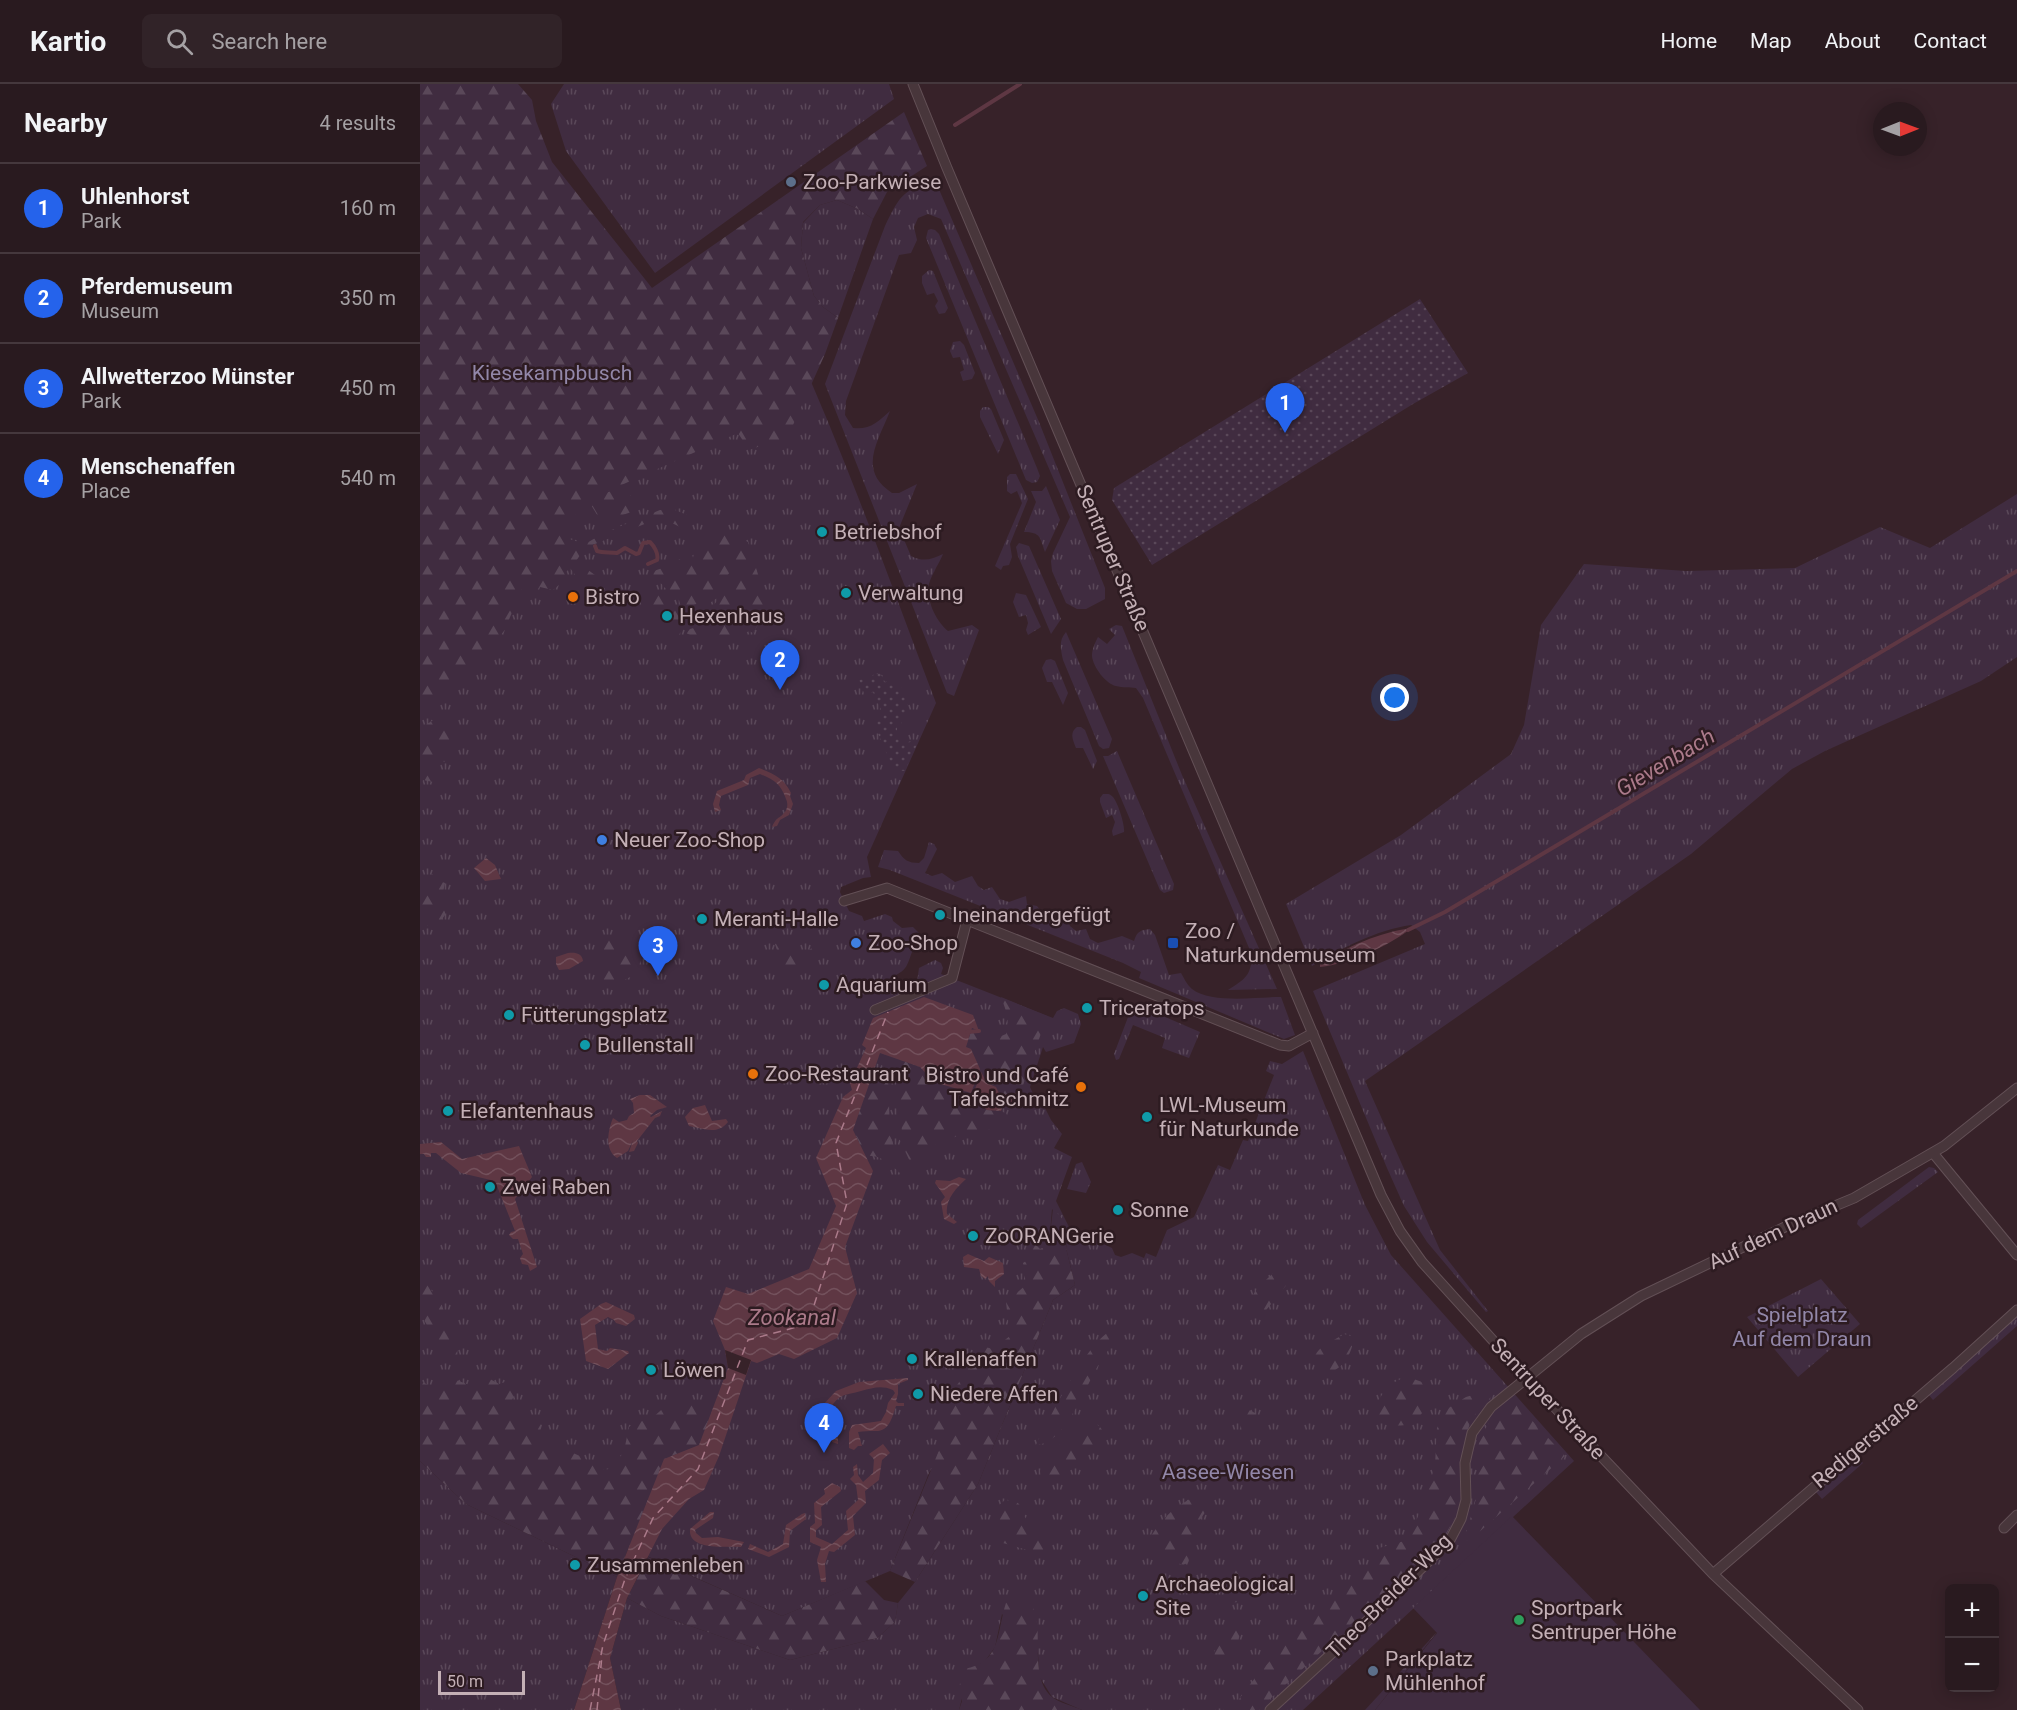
<!DOCTYPE html>
<meta charset="utf-8">
<style>
:root{--surface:#291a1f;--page:#312328;--text:#f1f3f6;--muted:#a5a1a4;--line:#45383d;--accent:#2563eb}
body{margin:0;font-family:Roboto,sans-serif;background:var(--page);color:var(--text)}
.controls{position:absolute;right:18px;bottom:18px;display:grid;overflow:hidden;border-radius:9px;box-shadow:0 3px 15px #0003}
.controls button{width:54px;height:54px;display:grid;place-items:center;padding:0;border:0;border-bottom:2px solid var(--line);background:var(--surface);color:var(--text);font:30px sans-serif}
.compass{position:absolute;left:1453px;top:18px;width:54px;height:54px;border-radius:50%;background:var(--surface);box-shadow:0 3px 15px #0003;rotate:89deg}
.scale{position:absolute;left:18px;bottom:15px;width:87px;box-sizing:border-box;padding-left:6px;border:3px solid #c4b0b6;border-top:0;font-size:16px;line-height:21px;white-space:nowrap;color:#c4b0b6;-webkit-text-stroke:4px #2d1b21;paint-order:stroke}
.you{position:absolute;left:975px;top:614px;width:21px;height:21px;margin:-15px;border:4px solid #fff;border-radius:50%;background:#1a73e8;box-shadow:0 0 0 9px #1a73e833}
.badge{display:grid;place-items:center;width:39px;height:39px;border-radius:50%;background:var(--accent);color:#fff;font-size:20px;font-weight:700}
.pin{position:absolute;translate:-50% -50px;filter:drop-shadow(0 2px 3px #0008)}
.pin::after{content:'';position:absolute;top:32px;width:21px;height:18px;background:inherit;clip-path:polygon(0 0,100% 0,50% 100%)}
.list{margin:0;padding:0;list-style:none}
h2{display:flex;justify-content:space-between;align-items:center;height:78px;margin:0;padding:0 24px;font-size:26px}
h2 small{font-size:20px;font-weight:400;color:var(--muted)}
.list li{display:grid;grid-template-columns:39px 1fr auto;gap:18px;align-items:center;box-sizing:border-box;height:90px;padding:0 24px;border-top:2px solid var(--line)}
.list b{display:block;font-size:22px;white-space:nowrap}
.list p{margin:0;font-size:20px;white-space:nowrap;color:var(--muted)}
.list em{font-size:20px;font-style:normal;color:var(--muted)}
.icon{flex:none;width:33px;height:33px;fill:none;stroke:currentColor;stroke-width:2;stroke-linecap:round;stroke-linejoin:round}
.map{position:relative;flex:none;width:1597px;height:1626px;overflow:hidden}
header{display:flex;align-items:center;gap:36px;box-sizing:border-box;height:84px;padding:0 30px;background:var(--surface);border-bottom:2px solid var(--line)}
header strong{font-size:28px}
nav{display:flex;gap:33px;margin-inline-start:auto;font-size:21px}
.search{width:420px;height:54px;background:var(--page);display:flex;align-items:center;gap:15px;box-sizing:border-box;padding:0 21px;border-radius:9px;color:var(--muted);font-size:22px}
main{display:flex}
aside{flex:1;background:var(--surface)}
.map>svg:first-child{display:block}
.grass{fill:url(#grass-tufts)}
.forest{fill:url(#forest-firs)}
.garden{fill:url(#garden-dots)}
.pitch{fill:#402c40}
.water{fill:url(#water-waves)}
.pier{fill:#372229}
.lines{fill:none;stroke-linecap:round;stroke-linejoin:round}
.stream{stroke:#5e3743;stroke-width:4}
.ferry{stroke:#ab7a8a;stroke-width:1.5;stroke-dasharray:8 6;stroke-linecap:butt}
.minor-casing{stroke:#635056;stroke-width:11}
.minor{stroke:#48363b;stroke-width:9}
.service-dot{fill:#5c6f8a;stroke:#2d1b21;stroke-width:2}
.culture-dot{fill:#0f9aa8;stroke:#2d1b21;stroke-width:2}
.food-dot{fill:#e8710a;stroke:#2d1b21;stroke-width:2}
.shop-dot{fill:#3f7fe0;stroke:#2d1b21;stroke-width:2}
.transit-dot{fill:#1a4fb4;stroke:#2d1b21;stroke-width:2}
.leisure-dot{fill:#2e9e5b;stroke:#2d1b21;stroke-width:2}
.labels{text-anchor:middle;stroke-width:5;stroke-linejoin:round;paint-order:stroke}
.poi-label{font-size:21px;fill:#c4b0b6;stroke:#2d1b21;text-anchor:start}
.park-label{font-size:21px;fill:#9287a9;stroke:#2d1b21}
.street-label{font-size:21px;fill:#c4b0b6;stroke:#2d1b21}
.water-label{font-size:22px;font-style:italic;fill:#ab7a8a;stroke:#2d1b21}
</style>
<header>
<strong>Kartio</strong>
<div class="search"><svg class="icon" aria-label="search" viewBox="0 0 24 24"><circle cx="10" cy="10" r="6"/><path d="M15 15l6 6"/></svg>Search here</div>
<nav><a>Home</a><a>Map</a><a>About</a><a>Contact</a></nav>
</header>
<main>
<aside>
<h2>Nearby<small>4 results</small></h2>
<ul class="list">
<li><span class="badge">1</span><div><b>Uhlenhorst</b><p>Park</p></div><em>160 m</em></li>
<li><span class="badge">2</span><div><b>Pferdemuseum</b><p>Museum</p></div><em>350 m</em></li>
<li><span class="badge">3</span><div><b>Allwetterzoo Münster</b><p>Park</p></div><em>450 m</em></li>
<li><span class="badge">4</span><div><b>Menschenaffen</b><p>Place</p></div><em>540 m</em></li>
</ul>
</aside>
<div class="map">
<svg width="1597" height="1626" viewBox="0 0 1597 1626">
<defs>
<pattern id="grass-tufts" width="24" height="20" patternUnits="userSpaceOnUse" patternTransform="scale(1.5)"><rect width="24" height="20" fill="#402c40"/><path d="M3 7l-1-3M5 7V3M7 7l1-3M15 17l-1-3M17 17v-4M19 17l1-3" fill="none" stroke="#5a4859"/></pattern>
<pattern id="forest-firs" width="22" height="20" patternUnits="userSpaceOnUse" patternTransform="scale(1.5)"><rect width="22" height="20" fill="#402c40"/><path d="M5 1l3.5 6h-7zM16 11l3.5 6h-7z" fill="#5a4859"/></pattern>
<pattern id="garden-dots" width="8" height="8" patternUnits="userSpaceOnUse" patternTransform="scale(1.5)"><rect width="8" height="8" fill="#402c40"/><path d="M2 2h.1M6 6h.1" fill="none" stroke="#5a4859" stroke-width="1.8" stroke-linecap="round"/></pattern>
<pattern id="water-waves" width="16" height="10" patternUnits="userSpaceOnUse" patternTransform="scale(1.5)"><rect width="16" height="10" fill="#5e3743"/><path d="M0 5q4-4 8 0t8 0" fill="none" stroke="#73515c"/></pattern>
</defs>
<rect width="100%" height="100%" fill="#372229"/>
<path class="grass" d="M 144,0 L 469,0 L 474,15 L 235,189 L 146,67 L 131,20 Z
M 511,95 L 515,96 L 619,338 L 685,504 L 685,515 L 666,525 L 657,525 L 646,519 L 632,487 L 631,477 L 633,469 L 650,433 L 521,135 L 508,130 L 498,134 L 494,143 L 497,156 L 491,169 L 479,171 L 426,317 L 425,331 L 433,344 C 450,346 458,338 470,327 C 458,358 437,386 472,409 L 479,409 L 497,400 L 479,444 L 491,472 C 503,478 511,476 523,470 C 519,480 509,494 508,505 C 508,520 517,538 528,547 L 552,541 L 559,546 L 534,612 L 527,609 L 405,300 L 465,142 C 480,111 481,110 511,95 Z
M 417,116 L 438,125 L 453,135 L 418,234 L 403,223 L 394,212 L 381,164 L 383,139 L 400,121 Z
M 511,145 L 515,146 L 519,150 L 617,384 L 620,392 L 617,398 L 612,399 L 606,396 L 506,154 L 508,146 Z
M 509,186 L 513,187 L 528,224 L 525,229 L 519,230 L 515,222 L 518,217 L 514,209 L 507,211 L 502,199 L 502,192 Z
M 370,250 C 425,371 469,495 516,619 L 447,773 L 451,793 L 443,794 L 421,803 L 420,808 L 429,827 L 442,832 L 444,837 L 465,830 L 472,833 L 473,837 L 482,844 L 493,843 L 499,849 C 498,857 494,860 492,868 C 486,884 487,886 470,894 L 474,902 L 487,903 L 497,898 L 499,884 L 515,876 L 521,879 L 523,884 L 521,890 L 633,934 L 637,927 L 644,924 L 658,930 L 661,940 L 654,959 L 626,968 L 623,963 L 610,1003 L 616,1016 L 622,1018 L 631,1036 L 642,1050 L 634,1064 L 652,1073 L 636,1117 L 649,1143 L 632,1125 L 624,1220 L 509,1389 L 470,1487 L 362,1532 L 209,1464 L 0,1351 L 0,485 Z
M 540,257 L 544,261 L 555,289 L 552,295 L 543,297 L 540,288 L 544,286 L 540,273 L 533,274 L 530,267 L 533,258 Z
M 563,323 L 568,323 L 571,325 L 584,356 L 578,370 L 560,333 L 560,327 Z
M 590,390 L 596,390 L 608,415 L 590,460 L 592,473 L 589,481 L 583,482 L 581,486 L 575,482 L 602,419 L 597,407 L 591,410 L 587,407 L 587,393 Z
M 626,402 L 640,436 L 625,468 C 620,454 621,448 604,448 L 616,418 L 611,407 L 622,407 Z
M 1597,410 L 1597,573 L 1561,597 L 1405,667 L 1372,685 L 1271,770 L 945,997 L 1020,1166 L 1068,1227 L 1066,1228 L 1007,1158 L 984,1122 L 967,1084 L 893,907 L 1005,860 L 1000,848 L 991,841 C 957,846 921,864 892,882 L 866,820 L 981,751 L 1091,670 L 1104,641 L 1121,541 L 1164,480 L 1266,487 L 1375,484 L 1460,443 L 1510,464 Z
M 599,459 L 609,462 L 641,535 L 631,550 L 598,472 L 596,463 Z
M 596,509 L 606,511 L 621,543 L 608,551 L 606,546 L 608,539 L 606,531 L 599,533 L 593,518 Z
M 696,541 L 702,542 L 762,691 L 857,905 L 808,906 C 825,895 831,892 832,871 L 723,614 L 716,604 C 710,603 703,604 696,602 C 686,600 673,583 672,572 C 672,565 675,559 678,553 L 687,560 L 695,551 L 689,545 Z
M 646,548 L 692,655 L 689,664 L 683,665 L 679,662 L 643,576 C 641,566 638,557 646,548 Z
M 631,575 L 635,577 L 648,609 L 643,621 L 632,598 L 627,598 L 622,584 L 626,576 Z
M 657,643 L 661,643 L 665,646 L 677,677 L 673,685 L 663,664 L 656,664 C 653,656 649,649 657,643 Z
M 697,667 L 754,800 L 753,806 L 744,809 L 740,806 L 683,672 L 688,672 Z
M 683,710 C 688,710 689,709 693,713 C 698,719 705,741 704,748 L 693,752 L 692,747 L 695,738 L 692,731 L 686,734 L 680,718 L 680,714 Z
M 509,758 L 514,760 L 517,765 L 505,789 L 512,792 L 522,789 L 535,798 L 552,792 L 558,802 L 564,806 L 572,803 L 580,815 L 589,818 L 606,812 L 607,820 L 617,822 L 626,833 L 636,834 L 646,831 L 650,842 L 656,847 L 666,845 L 670,855 L 678,859 L 702,852 L 714,857 C 717,847 721,846 730,845 L 735,851 L 749,891 L 761,889 C 764,894 767,901 772,905 C 791,920 838,913 861,913 L 875,951 L 864,955 L 719,894 L 721,888 L 703,879 L 470,786 L 458,783 L 464,766 L 478,767 C 484,776 488,779 499,779 L 504,774 Z
M 722,923 L 780,948 L 769,974 L 742,964 L 745,954 L 713,941 L 699,975 L 696,976 L 694,970 L 710,928 L 715,926 L 720,928 Z
M 883,967 L 945,1121 L 971,1171 L 1154,1377 L 883,1626 L 662,1626 L 632,1613 L 619,1592 L 618,1569 L 582,1530 L 575,1563 L 565,1577 L 557,1582 L 542,1614 L 539,1626 L 201,1626 L 190,1574 L 207,1514 L 241,1532 L 370,1576 L 457,1554 L 475,1538 L 478,1519 L 495,1498 L 558,1400 L 633,1216 L 655,1201 L 646,1164 L 649,1149 L 658,1153 L 660,1148 L 678,1155 L 679,1158 L 692,1164 L 695,1171 L 701,1173 L 712,1169 L 724,1174 L 726,1169 L 736,1173 L 747,1146 L 774,1133 L 798,1081 L 810,1086 L 823,1056 L 828,1057 L 854,991 L 846,987 L 850,977 L 862,980 Z
M 662,1078 L 671,1098 L 666,1109 L 647,1105 L 656,1080 Z
M 1509,1083 L 1514,1084 L 1518,1088 L 1441,1144 L 1437,1140 L 1438,1136 Z
M 1401,1195 L 1440,1240 L 1378,1293 L 1327,1233 Z
M 1597,1231 L 1597,1242 L 1513,1316 L 1508,1310 Z
M 1437,1372 L 1443,1379 L 1402,1415 L 1396,1408 Z
M 0,1377 L 46,1420 L 197,1493 L 154,1626 L 0,1626 Z"/>
<path class="forest" d="M 0,0 L 98,0 L 112,16 L 116,37 L 132,78 L 232,204 L 484,28 L 507,82 L 467,108 L 453,135 L 438,125 L 417,116 L 400,121 L 383,138 L 381,164 L 394,212 L 403,223 L 418,234 L 405,270 L 364,361 L 343,361 L 329,366 L 318,349 L 179,411 L 207,402 L 214,420 L 219,418 L 220,425 L 191,435 L 179,434 L 168,416 L 160,419 L 166,426 L 140,438 L 146,454 L 165,460 L 184,449 L 240,426 L 255,426 L 272,433 L 264,445 L 252,439 L 250,442 L 237,435 L 165,464 L 156,477 L 183,497 L 186,510 L 195,510 L 195,517 L 178,521 L 150,484 L 145,489 L 148,493 L 133,506 L 120,503 L 117,513 L 110,512 L 102,505 L 84,547 L 0,637 Z
M 296,446 L 328,458 L 350,529 L 348,535 L 339,539 L 333,549 L 329,547 L 302,563 C 290,551 280,557 266,549 L 270,545 L 284,541 L 284,535 L 281,531 L 290,526 L 300,513 L 298,504 L 301,499 L 305,498 L 310,493 L 310,488 L 304,496 L 299,497 L 299,501 L 296,502 L 297,514 L 287,521 L 281,518 L 269,523 L 268,525 L 260,520 L 259,516 L 255,515 L 231,488 L 248,482 L 260,475 L 272,478 L 275,465 L 284,467 L 289,455 L 292,454 Z
M 228,506 L 236,506 L 242,509 L 241,512 L 244,515 L 248,515 L 249,520 C 256,522 259,528 264,531 C 269,535 272,533 276,538 L 267,539 L 256,555 L 253,554 L 225,527 L 218,513 L 222,508 Z
M 30,626 L 37,626 L 33,645 L 38,657 L 34,660 L 26,678 L 21,677 L 13,698 L 3,696 L 0,704 L 0,650 L 7,640 Z
M 13,790 L 17,796 L 25,799 L 20,822 L 25,823 L 25,831 L 18,841 L 8,842 L 0,838 L 0,794 Z
M 208,853 C 221,870 225,873 214,892 C 205,894 200,899 195,907 L 187,903 L 175,900 L 184,865 L 182,859 L 189,855 Z
M 367,856 L 374,872 L 395,863 L 389,879 L 372,887 L 377,898 L 373,900 L 375,906 L 380,904 L 386,908 L 390,916 L 376,910 L 364,888 L 355,860 Z
M 581,913 L 627,932 L 601,1007 L 590,1011 L 579,1009 L 576,1003 L 567,999 L 551,965 L 546,964 L 552,944 L 579,953 L 586,950 C 590,936 586,926 581,913 Z
M 460,969 L 500,983 L 514,998 L 551,1009 L 551,1014 L 567,1026 L 581,1027 L 587,1030 L 574,1045 L 542,1050 L 508,1064 L 500,1077 L 498,1083 L 494,1086 L 478,1052 L 482,1048 L 481,1038 L 477,1034 L 476,990 L 473,986 L 456,979 Z
M 453,986 L 468,992 L 470,1048 L 474,1064 L 490,1098 C 476,1087 465,1070 446,1072 L 433,1046 Z
M 633,1124 L 649,1143 L 646,1164 L 655,1201 L 633,1216 L 558,1400 L 495,1498 L 470,1487 L 524,1354 L 504,1345 L 520,1329 L 523,1331 L 531,1320 L 528,1314 L 549,1284 L 546,1277 L 565,1263 L 573,1265 L 590,1252 L 586,1218 L 606,1201 L 603,1179 L 609,1175 L 608,1154 L 603,1148 L 620,1165 L 629,1161 Z
M 865,1181 L 871,1186 L 872,1194 L 843,1230 L 831,1226 C 825,1210 849,1195 859,1183 Z
M 0,1191 C 16,1210 44,1254 36,1278 L 27,1278 L 19,1270 L 14,1253 L 0,1229 Z
M 703,1244 C 698,1256 689,1264 682,1275 C 667,1297 647,1360 616,1361 C 630,1334 667,1256 694,1245 C 695,1245 703,1244 703,1244 Z
M 924,1250 L 931,1252 L 933,1259 C 929,1277 916,1291 898,1291 C 886,1265 906,1262 924,1250 Z
M 988,1293 L 1002,1298 C 1020,1331 979,1357 955,1331 C 956,1314 970,1296 988,1293 Z
M 23,1294 L 29,1301 L 36,1296 L 52,1302 L 64,1304 L 70,1295 L 79,1300 L 92,1296 L 97,1304 L 88,1326 L 122,1341 L 118,1354 L 160,1372 L 184,1386 L 193,1384 L 204,1367 L 209,1343 L 216,1338 L 230,1336 L 249,1319 L 296,1317 L 279,1361 L 244,1375 L 197,1493 L 46,1420 L 0,1377 L 0,1297 L 19,1306 Z
M 1080,1303 L 1051,1335 L 1039,1379 L 1043,1417 L 1025,1453 L 838,1626 L 812,1626 C 846,1572 896,1533 943,1491 L 954,1478 L 959,1464 L 988,1456 L 1005,1416 L 1015,1381 L 1017,1344 L 1027,1325 L 1046,1313 Z
M 1092,1315 L 1145,1372 L 1049,1457 L 1044,1456 L 1056,1415 L 1059,1354 L 1078,1326 Z
M 829,1326 L 835,1329 L 837,1338 L 835,1350 L 825,1353 C 820,1344 819,1336 821,1327 Z
M 670,1337 C 701,1349 666,1367 656,1377 C 647,1385 641,1394 631,1401 L 623,1398 L 620,1387 C 631,1364 650,1352 670,1337 Z
M 782,1408 L 788,1412 C 788,1428 786,1426 778,1439 C 772,1450 771,1467 768,1479 L 762,1481 L 734,1467 L 730,1454 C 745,1429 757,1422 782,1408 Z
M 585,1416 C 607,1417 598,1427 608,1437 C 613,1442 617,1440 622,1443 C 625,1446 629,1451 632,1454 L 630,1465 L 622,1470 L 583,1459 L 576,1451 L 578,1422 Z
M 228,1473 L 362,1532 L 445,1497 L 464,1516 L 478,1519 L 475,1538 L 457,1554 L 370,1576 L 241,1532 L 207,1514 Z
M 824,1473 L 827,1487 L 825,1517 L 810,1519 C 801,1507 801,1496 803,1482 L 815,1474 Z
M 600,1514 C 634,1523 603,1588 632,1613 C 639,1619 654,1622 662,1626 L 539,1626 L 542,1617 L 539,1603 L 544,1585 C 582,1578 576,1549 586,1519 Z
M 805,1541 L 814,1543 L 820,1550 L 814,1573 L 804,1591 L 800,1591 C 793,1576 793,1569 798,1554 C 800,1548 800,1545 805,1541 Z
M 1017,1548 L 955,1626 L 945,1626 Z"/>
<path class="garden" d="M 1000,215 L 1048,289 L 993,320 L 732,481 L 692,416 L 694,404 Z
M 460,589 L 465,598 L 470,596 L 472,600 L 481,603 L 488,619 L 481,641 L 477,643 L 477,651 L 481,653 L 484,660 L 493,656 L 498,658 L 485,687 L 474,686 L 453,638 L 464,632 L 453,608 L 445,612 L 439,596 Z"/>
<path class="pitch" d="M 1092,1432 L 1280,1626 L 955,1626 L 1017,1549 L 993,1524 Z"/>
<path class="water" d="M 339,684 C 354,690 364,694 371,709 L 370,712 L 373,720 L 369,731 L 360,736 L 357,742 L 352,743 C 357,732 358,736 364,729 C 368,725 368,719 366,715 C 361,700 354,696 340,690 L 330,694 L 328,701 L 301,712 L 299,721 L 301,726 L 295,728 L 293,720 L 297,707 L 324,696 L 326,691 Z
M 66,774 L 75,781 L 81,795 L 65,797 L 54,784 Z
M 992,844 C 968,862 930,880 900,883 L 900,880 C 926,863 960,848 992,844 Z
M 148,869 C 155,868 162,869 163,877 L 149,885 L 139,886 L 136,880 L 136,873 Z
M 504,913 L 553,931 L 559,947 L 552,944 L 546,963 L 551,965 L 560,985 L 551,1009 L 514,998 L 500,983 L 460,969 L 433,1046 L 453,1087 L 425,1163 L 437,1209 L 417,1254 L 374,1275 L 359,1270 L 337,1279 L 331,1277 L 299,1372 L 284,1406 L 269,1415 L 242,1445 L 207,1514 L 190,1574 L 201,1626 L 154,1626 L 197,1493 L 244,1375 L 279,1361 L 308,1284 L 305,1266 L 293,1237 L 306,1203 L 328,1210 L 389,1185 L 416,1122 L 396,1074 L 423,1013 L 432,1006 L 430,999 L 446,964 L 442,961 L 453,934 Z
M 561,988 L 567,999 L 576,1003 L 579,1009 L 590,1011 L 601,1007 L 598,1017 L 590,1019 L 585,1018 L 581,1027 L 567,1026 L 552,1014 Z
M 220,1011 L 230,1011 L 247,1023 L 237,1026 L 230,1032 L 231,1033 L 242,1027 L 240,1032 L 235,1034 L 217,1057 L 218,1059 L 214,1067 L 209,1068 L 213,1056 L 208,1067 L 197,1074 C 184,1066 188,1046 193,1034 L 199,1038 L 207,1036 L 209,1032 L 214,1029 L 213,1019 L 210,1015 Z
M 285,1021 L 292,1037 L 306,1035 L 308,1038 C 298,1051 284,1045 269,1042 L 265,1033 L 273,1024 Z
M 21,1058 L 42,1075 L 99,1062 L 112,1093 L 95,1115 L 117,1183 L 110,1187 L 108,1181 L 102,1180 L 100,1174 L 103,1170 L 98,1155 L 93,1155 L 89,1151 L 91,1148 L 95,1147 L 75,1097 L 41,1089 L 16,1069 L 11,1069 L 11,1073 L 6,1073 L 4,1070 L 0,1070 L 0,1060 Z
M 539,1093 L 546,1095 C 536,1104 525,1116 527,1130 L 537,1138 L 534,1140 L 524,1135 L 521,1118 L 525,1113 L 515,1099 L 516,1096 L 530,1097 Z
M 548,1170 L 564,1177 L 569,1173 L 583,1179 L 584,1190 L 575,1197 L 575,1203 L 569,1197 L 568,1192 L 565,1195 L 561,1192 L 559,1185 L 544,1183 L 543,1173 Z
M 186,1218 L 214,1231 L 215,1235 L 206,1242 L 196,1239 L 194,1236 L 188,1233 L 175,1241 L 178,1265 L 187,1267 L 190,1264 L 208,1267 L 209,1269 L 188,1285 L 166,1277 L 160,1235 L 181,1220 Z
M 488,1294 L 488,1296 L 478,1300 L 478,1310 L 476,1317 L 478,1319 L 484,1319 L 484,1322 L 476,1322 C 472,1333 470,1348 454,1347 C 448,1347 444,1347 438,1348 L 442,1362 L 438,1362 L 434,1366 L 429,1364 L 429,1348 L 432,1341 L 461,1337 L 466,1328 L 468,1319 L 475,1309 L 473,1306 C 461,1301 453,1304 441,1307 C 425,1312 420,1308 410,1325 L 417,1334 L 418,1360 L 412,1358 C 411,1344 411,1337 400,1328 L 400,1324 L 416,1307 L 439,1298 Z
M 463,1360 L 470,1369 L 462,1376 L 459,1396 L 445,1407 L 446,1419 L 433,1432 L 435,1451 L 414,1468 L 409,1467 L 405,1480 L 406,1498 L 401,1498 L 397,1476 L 401,1463 L 390,1458 L 390,1443 L 395,1439 L 394,1419 L 405,1410 L 404,1405 L 412,1399 L 420,1403 L 421,1407 L 401,1423 L 402,1441 L 396,1446 L 396,1453 L 412,1460 L 428,1446 L 426,1427 L 438,1416 L 436,1401 L 430,1395 L 434,1391 L 433,1383 L 437,1380 L 438,1391 L 443,1398 L 453,1389 L 454,1375 L 449,1370 Z
M 290,1428 L 294,1428 L 293,1434 L 275,1446 L 276,1449 L 282,1454 L 298,1453 L 324,1458 L 321,1463 C 306,1462 268,1467 270,1445 Z
M 385,1429 L 386,1435 L 370,1447 L 369,1463 L 349,1473 L 328,1465 L 330,1460 L 348,1468 L 363,1460 L 366,1441 L 382,1430 Z"/>
<path class="pier" d="M 305,1266 L 331,1276 L 326,1291 L 308,1284 Z"/>
<g class="lines">
<path class="stream" d="M 535,41 L 600,0
M 175,462 L 177,467 C 183,469 189,468 197,469 L 205,464 L 216,470 L 219,469 L 223,459 L 230,458 C 234,462 239,470 237,476 L 228,480
M 988,846 L 1025,828 L 1597,487
M 547,948 L 559,947"/>
<path class="ferry" d="M 170,1626 L 183,1561 L 205,1495 L 233,1434 L 278,1385 L 328,1256 L 388,1240 L 427,1119 L 416,1059 L 468,928
M 177,1626 L 182,1571"/>
<g class="minor-casing">
<path id="minor" d="M 493,0 L 527,84 L 961,1111 L 980,1147 L 1002,1178 L 1107,1294 L 1293,1490 L 1438,1626
M 424,817 L 467,804 L 860,961 L 869,962 L 893,949
M 455,926 L 532,894 L 547,836
M 1513,1069 L 1597,1171
M 1584,1444 L 1597,1431
M 1293,1490 L 1533,1284 L 1597,1226
M 850,1626 L 961,1524 L 1030,1456 L 1041,1435 L 1046,1416 L 1045,1379 L 1052,1349 L 1071,1323 L 1161,1250 L 1221,1212 L 1369,1141 L 1434,1114 L 1524,1062 L 1597,1004"/>
</g>
<use href="#minor" class="minor"/>
</g>
<g class="service-dot">
<circle cx="371" cy="98" r="6"/>
<circle cx="953" cy="1587" r="6"/>
</g>
<g class="culture-dot">
<circle cx="402" cy="448" r="6"/>
<circle cx="426" cy="509" r="6"/>
<circle cx="247" cy="532" r="6"/>
<circle cx="520" cy="831" r="6"/>
<circle cx="282" cy="835" r="6"/>
<circle cx="404" cy="901" r="6"/>
<circle cx="667" cy="924" r="6"/>
<circle cx="89" cy="931" r="6"/>
<circle cx="165" cy="961" r="6"/>
<circle cx="28" cy="1027" r="6"/>
<circle cx="727" cy="1033" r="6"/>
<circle cx="70" cy="1103" r="6"/>
<circle cx="698" cy="1126" r="6"/>
<circle cx="553" cy="1152" r="6"/>
<circle cx="492" cy="1275" r="6"/>
<circle cx="231" cy="1286" r="6"/>
<circle cx="498" cy="1310" r="6"/>
<circle cx="155" cy="1481" r="6"/>
<circle cx="723" cy="1512" r="6"/>
</g>
<g class="food-dot">
<circle cx="153" cy="513" r="6"/>
<circle cx="333" cy="990" r="6"/>
<circle cx="661" cy="1003" r="6"/>
</g>
<g class="shop-dot">
<circle cx="182" cy="756" r="6"/>
<circle cx="436" cy="859" r="6"/>
</g>
<rect class="transit-dot" x="747" y="853" width="12" height="12" rx="3"/>
<circle class="leisure-dot" cx="1099" cy="1536" r="6"/>
<g class="labels">
<g class="poi-label">
<text x="383" y="105">Zoo-Parkwiese</text>
<text x="414" y="455">Betriebshof</text>
<text x="438" y="516">Verwaltung</text>
<text x="165" y="520">Bistro</text>
<text x="259" y="539">Hexenhaus</text>
<text x="194" y="763">Neuer Zoo-Shop</text>
<text x="532" y="838">Ineinandergefügt</text>
<text x="294" y="842">Meranti-Halle</text>
<text x="765" y="854">Zoo /<tspan x="765" dy="24">Naturkundemuseum</tspan></text>
<text x="448" y="866">Zoo-Shop</text>
<text x="416" y="908">Aquarium</text>
<text x="679" y="931">Triceratops</text>
<text x="101" y="938">Fütterungsplatz</text>
<text x="177" y="968">Bullenstall</text>
<text x="345" y="997">Zoo-Restaurant</text>
<text x="649" y="998" text-anchor="end">Bistro und Café<tspan x="649" dy="24">Tafelschmitz</tspan></text>
<text x="739" y="1028">LWL-Museum<tspan x="739" dy="24">für Naturkunde</tspan></text>
<text x="40" y="1034">Elefantenhaus</text>
<text x="82" y="1110">Zwei Raben</text>
<text x="710" y="1133">Sonne</text>
<text x="565" y="1159">ZoORANGerie</text>
<text x="504" y="1282">Krallenaffen</text>
<text x="243" y="1293">Löwen</text>
<text x="510" y="1317">Niedere Affen</text>
<text x="167" y="1488">Zusammenleben</text>
<text x="735" y="1507">Archaeological<tspan x="735" dy="24">Site</tspan></text>
<text x="1111" y="1531">Sportpark<tspan x="1111" dy="24">Sentruper Höhe</tspan></text>
<text x="965" y="1582">Parkplatz<tspan x="965" dy="24">Mühlenhof</tspan></text>
</g>
<g class="park-label">
<text x="132" y="296">Kiesekampbusch</text>
<text x="1382" y="1238">Spielplatz<tspan x="1382" dy="24">Auf dem Draun</tspan></text>
<text x="808" y="1395">Aasee-Wiesen</text>
</g>
<g class="street-label">
<text transform="translate(693 474) rotate(67)" y="7">Sentruper Straße</text>
<text transform="translate(1353 1150) rotate(-25)" y="7">Auf dem Draun</text>
<text transform="translate(1128 1315) rotate(47)" y="7">Sentruper Straße</text>
<text transform="translate(1445 1358) rotate(-40)" y="7">Redigerstraße</text>
<text transform="translate(969 1512) rotate(-45)" y="7">Theo-Breider-Weg</text>
</g>
<g class="water-label">
<text transform="translate(1245 678) rotate(-31)" y="8">Gievenbach</text>
<text x="372" y="1241">Zookanal</text>
</g>
</g>
</svg>
<div class="controls">
<button>+</button>
<button>−</button>
</div>
<svg class="compass" viewBox="-18 -18 36 36"><path d="M0-13l5 13h-10z" fill="#e53935"/><path d="M0 13l5-13h-10z" fill="#a5a1a4"/></svg>
<div class="scale">50 m</div>
<div class="you"></div>
<div class="pin badge" style="left:865px;top:349px">1</div>
<div class="pin badge" style="left:360px;top:606px">2</div>
<div class="pin badge" style="left:238px;top:892px">3</div>
<div class="pin badge" style="left:404px;top:1369px">4</div>
</div>
</main>
